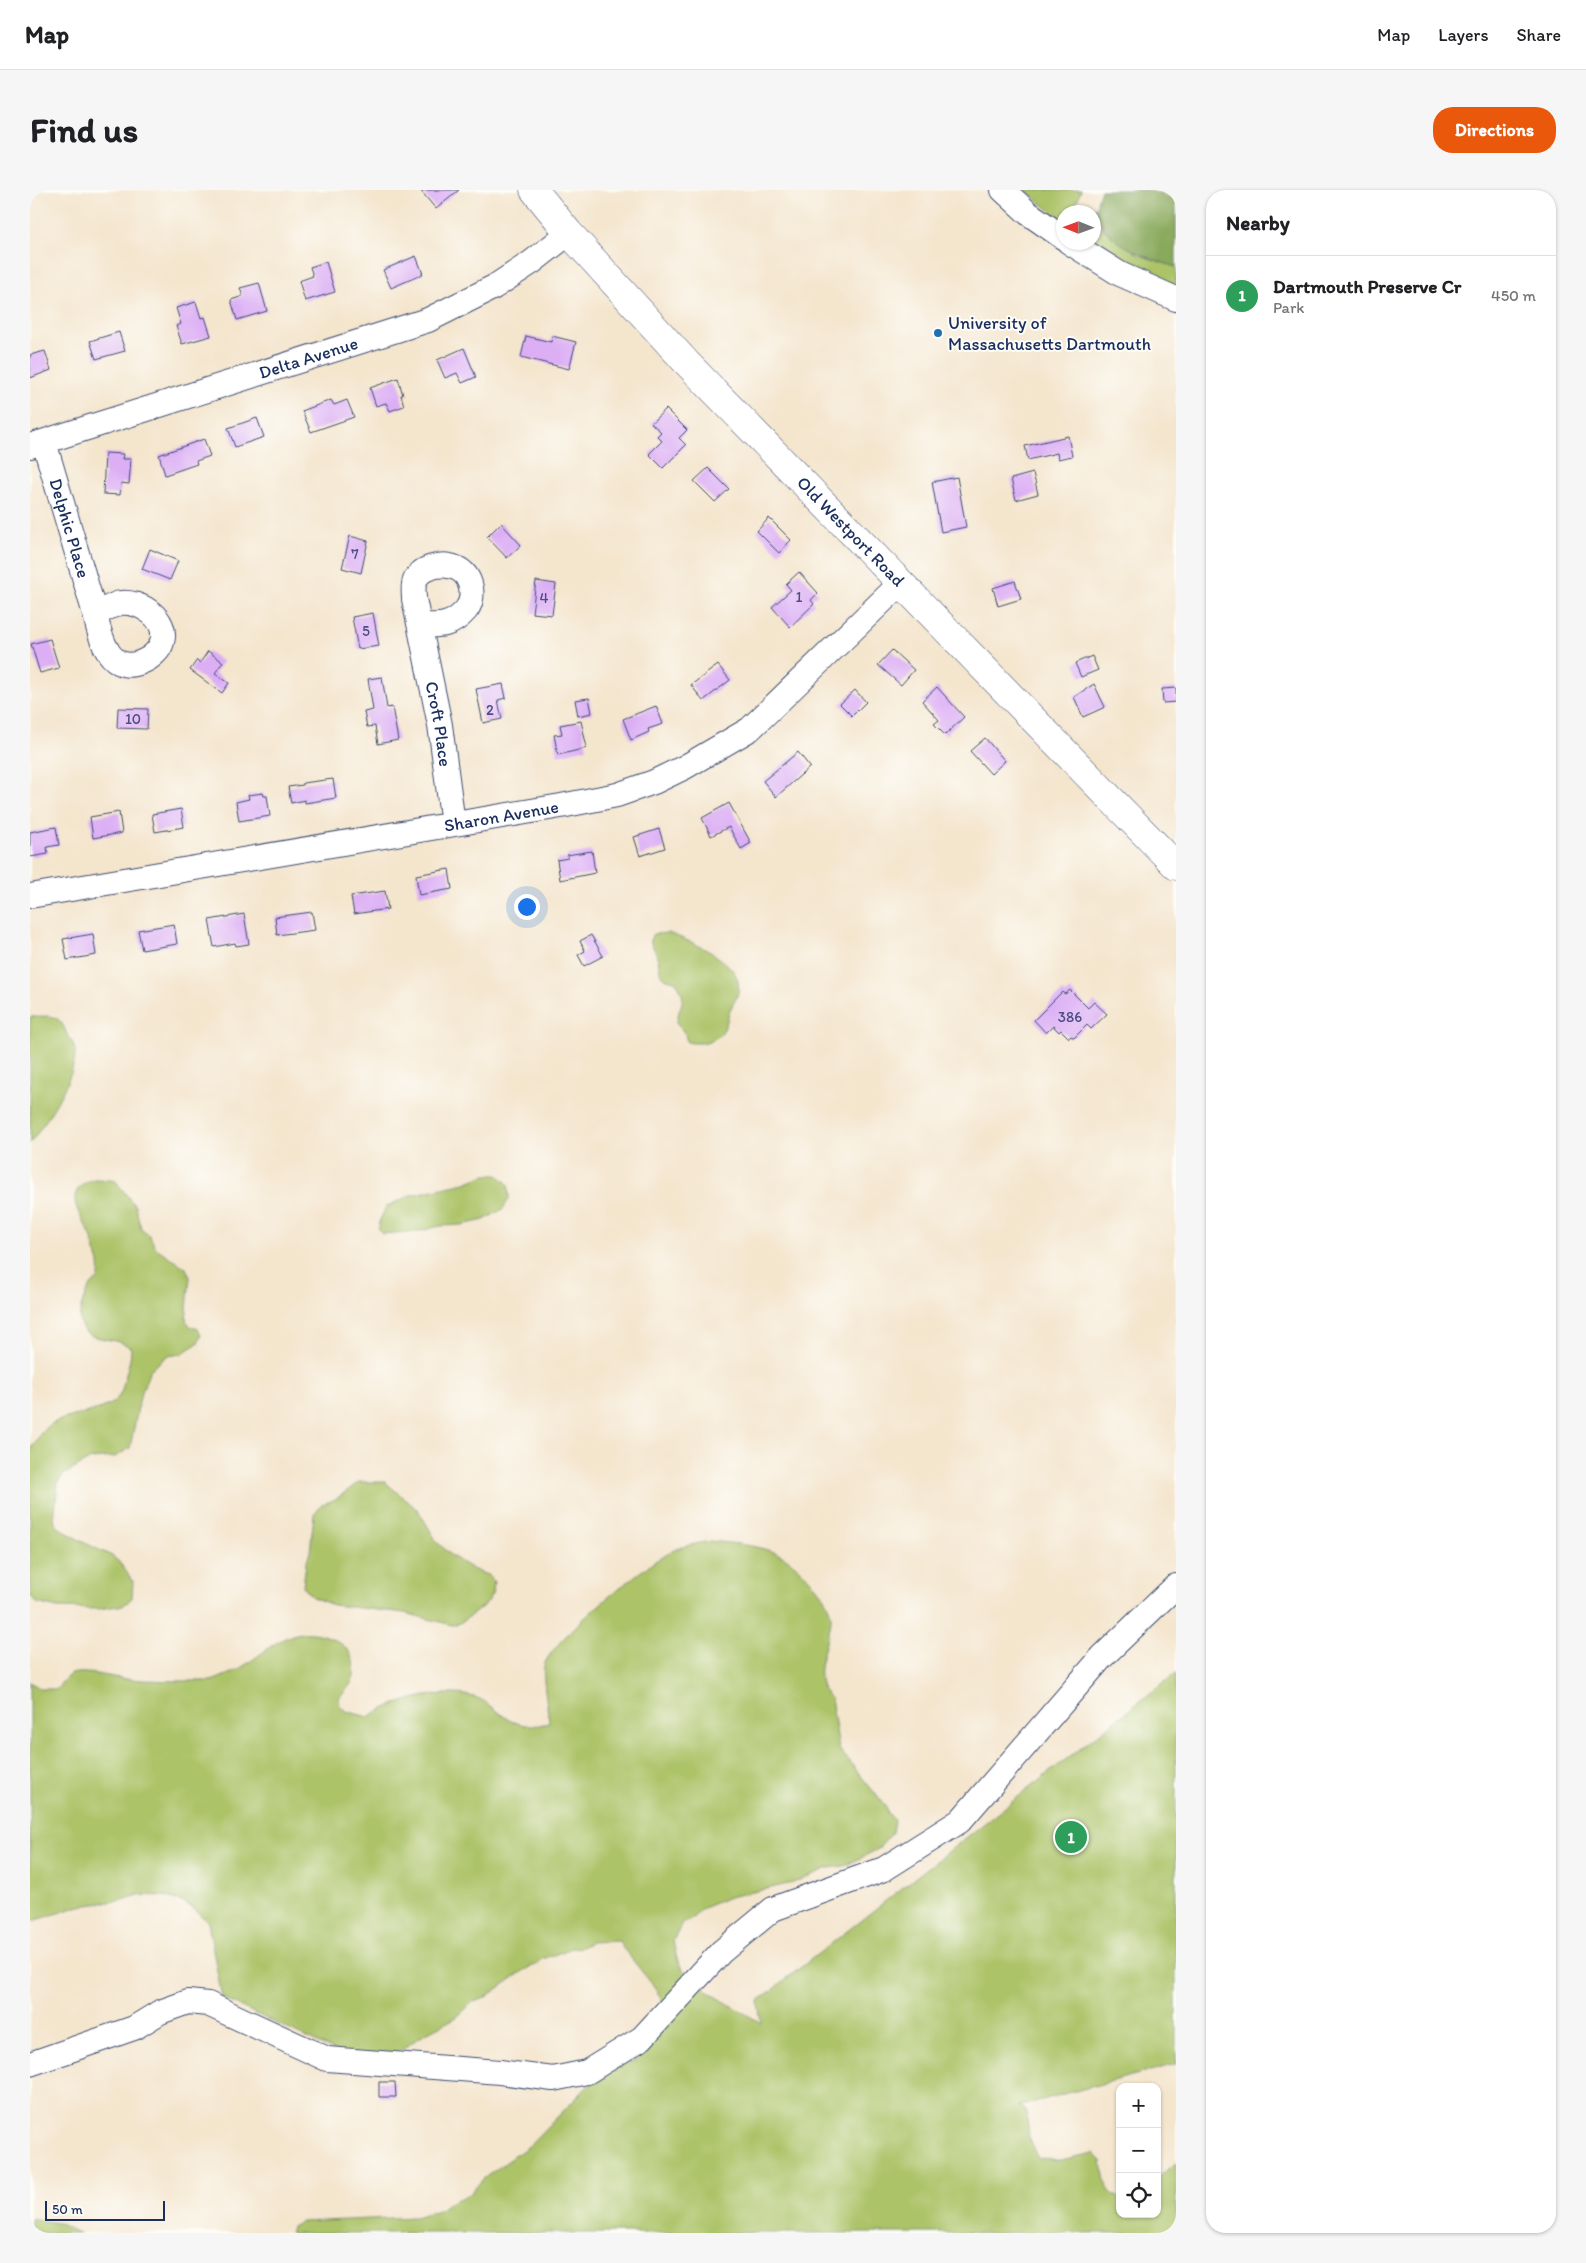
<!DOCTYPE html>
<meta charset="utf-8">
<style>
:root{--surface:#fff;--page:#f6f6f6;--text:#202124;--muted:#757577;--line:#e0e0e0;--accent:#ea580c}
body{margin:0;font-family:Itim,sans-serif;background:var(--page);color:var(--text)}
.controls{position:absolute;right:15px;bottom:15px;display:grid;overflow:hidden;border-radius:10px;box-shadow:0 1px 4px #0004}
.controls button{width:45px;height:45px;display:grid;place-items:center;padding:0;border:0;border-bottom:1px solid var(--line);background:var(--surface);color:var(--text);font:25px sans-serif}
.compass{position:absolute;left:1026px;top:15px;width:45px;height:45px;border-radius:50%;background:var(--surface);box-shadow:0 1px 4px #0004;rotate:271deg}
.scale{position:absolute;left:15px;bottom:12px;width:120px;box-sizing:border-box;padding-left:5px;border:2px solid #1b2f5e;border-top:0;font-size:14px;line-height:18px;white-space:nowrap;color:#1b2f5e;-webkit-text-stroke:4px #fdfcf7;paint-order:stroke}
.you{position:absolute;left:496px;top:716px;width:18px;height:18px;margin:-12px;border:4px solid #fff;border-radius:50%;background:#1a73e8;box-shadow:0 0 0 8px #1a73e833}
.badge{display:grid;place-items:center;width:32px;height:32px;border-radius:50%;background:var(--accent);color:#fff;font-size:16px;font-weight:700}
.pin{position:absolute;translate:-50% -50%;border:2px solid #fff;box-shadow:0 1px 5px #0006}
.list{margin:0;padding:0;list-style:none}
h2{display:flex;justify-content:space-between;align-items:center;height:65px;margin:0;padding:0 20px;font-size:21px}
h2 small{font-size:16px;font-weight:400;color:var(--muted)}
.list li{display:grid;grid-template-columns:32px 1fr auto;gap:15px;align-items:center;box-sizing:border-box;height:80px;padding:0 20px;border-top:1px solid var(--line)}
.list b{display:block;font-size:19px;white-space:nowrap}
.list p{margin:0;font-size:16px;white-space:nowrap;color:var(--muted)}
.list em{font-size:16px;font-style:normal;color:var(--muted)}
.icon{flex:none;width:28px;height:28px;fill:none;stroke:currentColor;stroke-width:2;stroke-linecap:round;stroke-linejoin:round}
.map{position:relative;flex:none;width:1146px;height:2043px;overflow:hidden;border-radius:20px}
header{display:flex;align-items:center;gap:30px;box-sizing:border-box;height:70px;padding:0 25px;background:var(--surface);border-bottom:1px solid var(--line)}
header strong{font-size:24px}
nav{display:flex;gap:28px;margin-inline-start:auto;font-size:18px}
.intro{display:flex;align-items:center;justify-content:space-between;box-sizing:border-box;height:120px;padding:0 30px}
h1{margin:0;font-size:35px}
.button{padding:12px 22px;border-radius:20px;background:var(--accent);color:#fff;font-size:18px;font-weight:700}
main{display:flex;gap:30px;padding:0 30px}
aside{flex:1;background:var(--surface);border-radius:20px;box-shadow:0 1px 4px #0004}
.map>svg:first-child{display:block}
.green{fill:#acc368;stroke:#647963}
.forest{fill:#89a95c;stroke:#526c5d}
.building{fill:#dcaff5}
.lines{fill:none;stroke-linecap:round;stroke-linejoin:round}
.minor-casing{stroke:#3c4a6f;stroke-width:26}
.major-casing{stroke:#3c4a6f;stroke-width:29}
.minor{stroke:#fff;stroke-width:24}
.major{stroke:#fff;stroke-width:28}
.poi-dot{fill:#1f6fb2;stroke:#fdfcf7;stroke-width:2}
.labels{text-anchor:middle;stroke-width:4;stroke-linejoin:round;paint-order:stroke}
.number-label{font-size:15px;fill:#4b4f84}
.poi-label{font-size:18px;fill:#1b2f5e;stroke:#fdfcf7;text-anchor:start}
.street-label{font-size:18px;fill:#1b2f5e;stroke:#fdfcf7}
</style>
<header>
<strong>Map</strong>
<nav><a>Map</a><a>Layers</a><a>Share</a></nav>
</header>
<div class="intro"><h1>Find us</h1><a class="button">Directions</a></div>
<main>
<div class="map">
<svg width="1146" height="2043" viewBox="0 0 1146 2043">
<rect width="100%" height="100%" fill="#fdfcf7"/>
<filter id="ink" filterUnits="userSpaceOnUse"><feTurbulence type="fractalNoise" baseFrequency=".02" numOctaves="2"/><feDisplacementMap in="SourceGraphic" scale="10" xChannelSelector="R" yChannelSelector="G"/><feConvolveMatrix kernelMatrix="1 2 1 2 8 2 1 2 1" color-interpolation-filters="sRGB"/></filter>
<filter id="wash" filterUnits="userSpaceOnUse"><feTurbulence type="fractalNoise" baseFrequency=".0096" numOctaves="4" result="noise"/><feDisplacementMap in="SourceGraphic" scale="20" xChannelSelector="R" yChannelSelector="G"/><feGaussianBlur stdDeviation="1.12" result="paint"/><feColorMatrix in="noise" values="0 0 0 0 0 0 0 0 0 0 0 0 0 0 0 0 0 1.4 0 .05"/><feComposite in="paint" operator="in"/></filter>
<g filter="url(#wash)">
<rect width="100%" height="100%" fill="#f4e5cd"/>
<path class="green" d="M 995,0 L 1026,0 L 1029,2 L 1031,0 L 1051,0 L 1043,22 L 1034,22 L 1033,30 L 1030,29 Z
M 1065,17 L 1073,39 L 1109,65 L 1146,77 L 1146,95 L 1114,82 L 1063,53 L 1063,22 Z
M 638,743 C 658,750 699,767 707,788 C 712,802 705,809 700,820 C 698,826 697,833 694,839 C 687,852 670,855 657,852 L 655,844 L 647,833 C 648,814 660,810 645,791 C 627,787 631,784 628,768 C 626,762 622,756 620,750 L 623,744 Z
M 0,827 C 7,827 17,825 23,827 C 31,829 34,837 37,844 C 41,850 46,857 45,865 C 44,889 15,934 0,953 Z
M 455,985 L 468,985 L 478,994 L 479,1009 L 473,1019 L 454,1030 L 432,1035 L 410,1036 L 390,1041 L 352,1044 L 348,1040 L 349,1032 L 356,1017 L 381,1005 L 435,993 Z
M 64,989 L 85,990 L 105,1016 L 111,1038 L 119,1045 L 126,1058 L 156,1078 L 160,1087 L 156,1130 L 160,1136 L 168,1139 L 171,1145 L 168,1153 L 151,1164 L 137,1166 L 120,1180 L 110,1207 L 100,1258 L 85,1267 L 61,1269 L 33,1285 L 28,1292 L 24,1330 L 28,1337 L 53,1352 L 82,1366 L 89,1372 L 103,1391 L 102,1408 L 94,1415 L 68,1419 L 27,1418 L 7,1413 L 0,1405 L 0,1260 C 7,1252 9,1242 18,1236 C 37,1223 77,1224 89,1206 C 93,1201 93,1193 95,1188 C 98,1176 101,1170 101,1158 C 83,1143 42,1157 51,1118 C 54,1106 59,1095 69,1088 C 70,1071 69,1073 64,1058 C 62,1054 63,1050 61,1046 C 51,1024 29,1002 64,989 Z
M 329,1292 L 355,1292 L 388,1320 L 407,1352 L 422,1366 L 442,1379 L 460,1386 L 464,1392 L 462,1404 L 454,1416 L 430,1433 L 422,1435 L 375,1423 L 303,1415 L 282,1407 L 273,1396 L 276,1373 L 280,1362 L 284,1324 L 291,1315 L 306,1309 Z
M 680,1351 C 701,1353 724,1355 744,1362 C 764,1369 802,1407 801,1429 C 800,1453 776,1488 801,1508 L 809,1559 L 857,1618 L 858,1623 L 864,1630 L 862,1643 L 848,1659 L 829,1669 L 814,1676 L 798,1678 L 763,1693 L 699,1707 L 671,1719 L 661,1730 L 652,1734 L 643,1751 C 645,1759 646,1770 651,1777 C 663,1796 710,1820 731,1833 L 728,1811 L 1146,1483 L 1146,1874 L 989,1916 L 997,1922 C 998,1939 997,1953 1008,1967 L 1026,1971 L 1064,1963 L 1072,1971 C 1074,1986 1074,2002 1090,2008 L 1090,2024 L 1127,2024 L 1127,1988 L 1146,1973 L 1146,2043 L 260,2043 L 262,2037 L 271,2032 L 385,2027 L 409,2020 L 415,2015 L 441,2003 L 453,1989 L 500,1955 L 556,1898 L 591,1874 L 605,1871 L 633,1838 L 637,1822 L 626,1799 L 592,1757 L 589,1751 L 561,1752 L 552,1757 L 542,1758 L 513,1769 L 507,1774 L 493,1781 L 453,1809 L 443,1812 L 427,1827 L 394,1844 L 370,1861 L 352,1868 L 326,1871 L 192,1808 L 178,1732 L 164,1719 L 152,1712 L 135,1706 L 108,1705 L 93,1710 L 50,1716 L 0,1732 L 0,1492 L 11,1499 L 27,1499 C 32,1492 38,1483 47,1483 C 63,1482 80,1487 96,1489 C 123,1491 152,1491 179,1491 C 184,1491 189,1488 194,1486 C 235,1471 255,1425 305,1450 C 315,1455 323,1464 324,1476 C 326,1491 318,1498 309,1508 L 310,1516 L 316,1521 L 338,1527 C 367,1510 417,1496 450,1509 C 455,1511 461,1517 465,1520 C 483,1534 497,1539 519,1533 C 518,1520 512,1486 514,1476 C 520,1451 611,1379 636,1364 C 649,1356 666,1354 680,1351 Z
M 0,2028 L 27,2033 L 49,2043 L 0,2043 Z"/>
<path class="forest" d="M 1071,0 L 1117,0 L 1146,9 L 1146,77 C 1114,67 1050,45 1071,0 Z"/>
<g id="blocks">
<path class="building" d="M 390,0 L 429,0 L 406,19 Z
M 386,66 L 393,84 L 361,98 L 353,80 Z
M 296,72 L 305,102 L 275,111 L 269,91 L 283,86 L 280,77 Z
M 229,93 L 237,121 L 207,130 L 201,110 L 213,106 L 210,98 Z
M 166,112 L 171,128 L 175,127 L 181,146 L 152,154 L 146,136 L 151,134 L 146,118 Z
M 89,142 L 95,161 L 66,169 L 60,151 Z
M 496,146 L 521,152 L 522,146 L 546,152 L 539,179 L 491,167 Z
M 434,158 L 446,187 L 432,193 L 427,183 L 415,188 L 407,170 Z
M 15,161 L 21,180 L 0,188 L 0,165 Z
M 368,188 L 373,205 L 371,205 L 374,216 L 360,221 L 356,213 L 346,216 L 340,198 Z
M 301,210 L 304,215 L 317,210 L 324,227 L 281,242 L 272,221 Z
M 636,219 L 657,240 L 649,248 L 656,255 L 633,278 L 619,264 L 632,251 L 627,246 L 631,242 L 621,233 Z
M 227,228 L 234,247 L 205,257 L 198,238 Z
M 1038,246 L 1042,266 L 1028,269 L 1027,263 L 998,270 L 995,256 Z
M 174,249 L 180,266 L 166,271 L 167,274 L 135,285 L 129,265 Z
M 75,263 L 93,264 L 92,269 L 101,269 L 99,294 L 91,293 L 90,305 L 73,304 Z
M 678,278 L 699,299 L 685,312 L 664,291 Z
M 1003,283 L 1008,304 L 986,310 L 981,289 Z
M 927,287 L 936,337 L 911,342 L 902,292 Z
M 739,328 L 761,350 L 749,363 L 727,341 Z
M 471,333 L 491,355 L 477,368 L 457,347 Z
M 320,346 L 338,351 L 331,383 L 312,378 Z
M 120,359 L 148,371 L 140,390 L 112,379 Z
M 769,382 L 788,403 L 781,410 L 784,414 L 760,437 L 742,417 L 761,400 L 756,394 Z
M 506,391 L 526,394 L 522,425 L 502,423 Z
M 985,391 L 991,409 L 968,416 L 963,398 Z
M 343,423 L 349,456 L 328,459 L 322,427 Z
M 20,449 L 29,478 L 10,483 L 1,454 Z
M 862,460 L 884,480 L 871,495 L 848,475 Z
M 178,461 L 193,472 L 185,483 L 199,493 L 192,503 L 160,480 L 167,470 L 170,473 Z
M 1062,466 L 1068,480 L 1051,487 L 1045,473 Z
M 688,475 L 700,490 L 673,511 L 661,495 Z
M 352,487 L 357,518 L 362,517 L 368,550 L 348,554 L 345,536 L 337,537 L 334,522 L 343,520 L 338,489 Z
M 473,494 L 476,508 L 468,510 L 472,529 L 453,533 L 446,499 Z
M 1064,494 L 1075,517 L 1053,527 L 1044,507 Z
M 907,497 L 934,527 L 915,545 L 904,534 L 909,530 L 892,511 Z
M 1146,498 L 1146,512 L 1133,513 L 1132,499 Z
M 825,500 L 836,512 L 822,526 L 810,514 Z
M 559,508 L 562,523 L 548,526 L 545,510 Z
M 626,516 L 633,534 L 618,539 L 619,542 L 601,550 L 593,529 Z
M 88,518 L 118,519 L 117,539 L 87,538 Z
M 551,531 L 557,558 L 528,565 L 524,545 L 532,544 L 530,535 Z
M 955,548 L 975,571 L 961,584 L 940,561 Z
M 768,562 L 780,577 L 746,607 L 733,591 Z
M 303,589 L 306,608 L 275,613 L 275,610 L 261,613 L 258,597 L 273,595 L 273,593 Z
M 233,603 L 234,606 L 237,606 L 240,626 L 209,631 L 206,612 L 219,609 L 218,605 Z
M 699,613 L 721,653 L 711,659 L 699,637 L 681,646 L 672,628 Z
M 151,619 L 154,637 L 125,642 L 122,624 Z
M 89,622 L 92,643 L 63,648 L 60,627 Z
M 26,637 L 29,655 L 17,657 L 18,664 L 0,667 L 0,642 Z
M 629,639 L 635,658 L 610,666 L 604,647 Z
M 562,661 L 565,683 L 530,690 L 527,670 L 538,668 L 537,665 Z
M 419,679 L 422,699 L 389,705 L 386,685 Z
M 355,701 L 358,719 L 324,724 L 321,706 Z
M 282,722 L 285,740 L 247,745 L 245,727 Z
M 214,724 L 219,754 L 206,756 L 205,753 L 184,757 L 179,730 Z
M 144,734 L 147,754 L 112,760 L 108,740 Z
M 63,744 L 66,765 L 37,770 L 33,749 Z
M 561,745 L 573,766 L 554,776 L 548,765 L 555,761 L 550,751 Z
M 1040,800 L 1058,818 L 1064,812 L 1077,824 L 1061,839 L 1057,835 L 1044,848 L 1041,846 L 1039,848 L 1031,840 L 1029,842 L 1023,836 L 1016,843 L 1004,830 L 1032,802 L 1035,804 Z
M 349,1892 L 365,1892 L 366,1907 L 349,1907 Z"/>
</g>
</g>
<g filter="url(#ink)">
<use href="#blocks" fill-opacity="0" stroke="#3c4a6f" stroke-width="1"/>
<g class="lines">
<g class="minor-casing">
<g id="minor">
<path d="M 973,0 L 998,23 L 1034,48"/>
<path d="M 1039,52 L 1090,84 L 1146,109"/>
<path id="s1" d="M 14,252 L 65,424 C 70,448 80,487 114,471 C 121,468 130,460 132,452 C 139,429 110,410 90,413 C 82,415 73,421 65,424"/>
<path id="s2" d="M 0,256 L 398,130 L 464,97 L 502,72 L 539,43"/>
<path id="s3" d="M 391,435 C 411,436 422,436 436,420 C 446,408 442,384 426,378 C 412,372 387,377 384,394 C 383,398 384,405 384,409 L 410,535 L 423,634"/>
<path id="s4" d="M 0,706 L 531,616 L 587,605 L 624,592 L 655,577 L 720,539 L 871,393"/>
<path d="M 0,1874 L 104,1838 L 130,1822 L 158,1812 L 178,1814 L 297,1869 L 470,1882 L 523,1889 L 557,1882 L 612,1848 L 691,1762 L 743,1719 L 854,1679 L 930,1631 L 1072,1467 L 1146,1396"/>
</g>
</g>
<g class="major-casing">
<g id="major">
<path id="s5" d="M 504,0 L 539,43 L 656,172 L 1146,676"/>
</g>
</g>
<use href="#minor" class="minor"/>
<use href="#major" class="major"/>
</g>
</g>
<circle class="poi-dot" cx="908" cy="143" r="5"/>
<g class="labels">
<g class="number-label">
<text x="325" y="369">7</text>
<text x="769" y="412">1</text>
<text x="514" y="413">4</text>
<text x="336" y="446">5</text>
<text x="460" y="525">2</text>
<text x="103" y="534">10</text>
<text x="1040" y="832">386</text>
</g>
<g class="poi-label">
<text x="918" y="139">University of<tspan x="918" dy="21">Massachusetts Dartmouth</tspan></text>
</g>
<g class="street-label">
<text dy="6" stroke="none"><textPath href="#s2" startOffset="292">Delta Avenue</textPath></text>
<text dy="6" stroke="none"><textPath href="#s1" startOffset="90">Delphic Place</textPath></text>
<text dy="6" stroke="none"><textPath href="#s5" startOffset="466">Old Westport Road</textPath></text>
<text dy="6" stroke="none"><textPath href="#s3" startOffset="292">Croft Place</textPath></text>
<text dy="6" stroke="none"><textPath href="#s4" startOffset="478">Sharon Avenue</textPath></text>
</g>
</g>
</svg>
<div class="controls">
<button>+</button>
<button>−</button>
<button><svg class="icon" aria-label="locate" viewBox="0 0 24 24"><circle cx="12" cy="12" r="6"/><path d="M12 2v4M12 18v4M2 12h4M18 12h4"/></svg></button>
</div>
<svg class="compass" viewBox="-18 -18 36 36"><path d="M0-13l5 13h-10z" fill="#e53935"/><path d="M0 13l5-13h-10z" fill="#757577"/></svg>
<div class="scale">50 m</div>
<div class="you"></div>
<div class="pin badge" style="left:1041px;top:1647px;background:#2e9e5b">1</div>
</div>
<aside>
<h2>Nearby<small></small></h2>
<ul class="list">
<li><span class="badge" style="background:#2e9e5b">1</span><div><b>Dartmouth Preserve Cr</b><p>Park</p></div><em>450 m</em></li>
</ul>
</aside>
</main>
